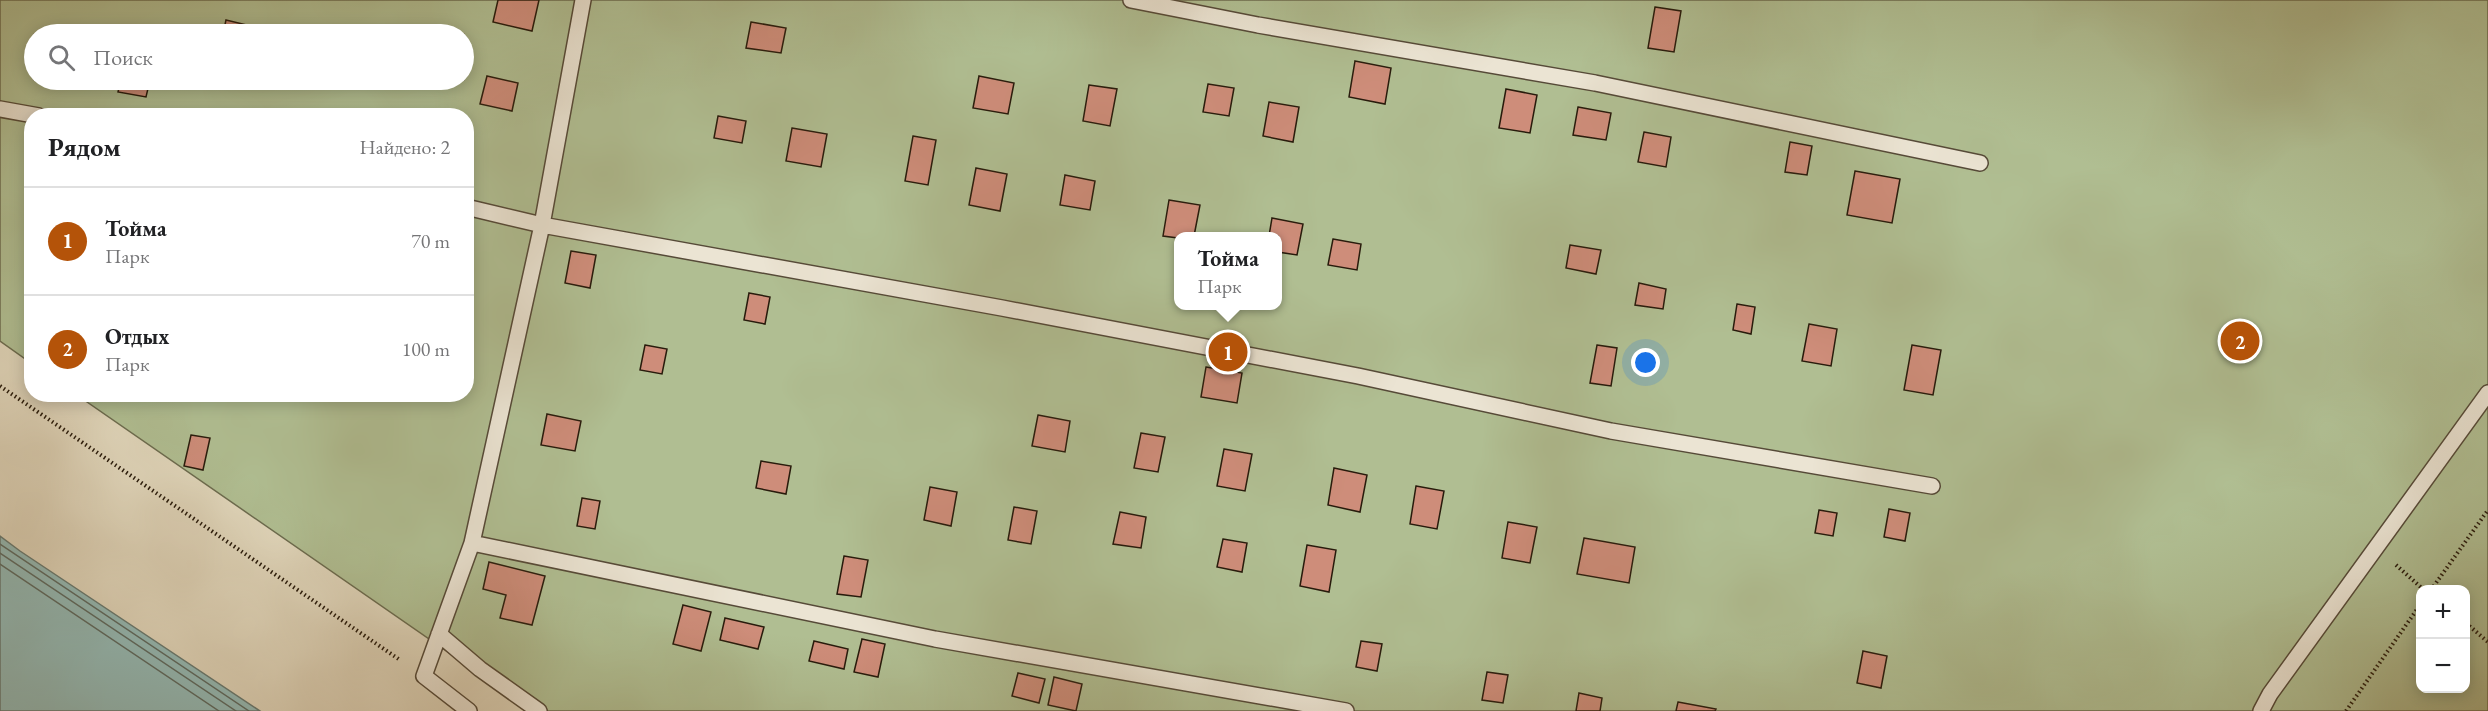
<!DOCTYPE html>
<html lang="ru">
<meta charset="utf-8">
<style>
:root{--surface:#fff;--page:#f6f6f6;--text:#202124;--muted:#757577;--line:#e0e0e0;--accent:#b45309}
body{margin:0;font-family:"EB Garamond",serif;background:var(--page);color:var(--text)}
.controls{position:absolute;right:18px;bottom:18px;display:grid;overflow:hidden;border-radius:12px;box-shadow:0 3px 15px #0003}
.controls button{width:54px;height:54px;display:grid;place-items:center;padding:0;border:0;border-bottom:2px solid var(--line);background:var(--surface);color:var(--text);font:30px sans-serif}
.you{position:absolute;left:1646px;top:363px;width:21px;height:21px;margin:-15px;border:4px solid #fff;border-radius:50%;background:#1a73e8;box-shadow:0 0 0 9px #1a73e833}
.badge{display:grid;place-items:center;width:39px;height:39px;border-radius:50%;background:var(--accent);color:#fff;font-size:20px;font-weight:700}
.pin{position:absolute;translate:-50% -50%;border:3px solid #fff;box-shadow:0 2px 6px #0006}
.popup{position:absolute;left:1174px;top:232px;width:108px;height:78px;box-sizing:border-box;display:grid;place-content:center;border-radius:12px;background:var(--surface);filter:drop-shadow(0 2px 4px #0005);font-size:20px;white-space:nowrap;color:var(--muted)}
.popup b{font-size:22px;color:var(--text)}
.popup::after{content:'';position:absolute;left:50%;top:100%;margin-left:-12px;border:12px solid transparent;border-top-color:var(--surface)}
.list{margin:0;padding:0;list-style:none}
h2{display:flex;justify-content:space-between;align-items:center;height:78px;margin:0;padding:0 24px;font-size:26px}
h2 small{font-size:20px;font-weight:400;color:var(--muted)}
.list li{display:grid;grid-template-columns:39px 1fr auto;gap:18px;align-items:center;box-sizing:border-box;height:108px;padding:0 24px;border-top:2px solid var(--line)}
.list b{display:block;font-size:22px;white-space:nowrap}
.list p{margin:0;font-size:20px;white-space:nowrap;color:var(--muted)}
.list em{font-size:20px;font-style:normal;color:var(--muted)}
.icon{flex:none;width:33px;height:33px;fill:none;stroke:currentColor;stroke-width:2;stroke-linecap:round;stroke-linejoin:round}
.map{position:relative;flex:none;width:2488px;height:711px;overflow:hidden}
.search{position:absolute;background:var(--surface);box-shadow:0 3px 15px #0003;left:24px;top:24px;width:450px;height:66px;display:flex;align-items:center;gap:15px;box-sizing:border-box;padding:0 21px;border-radius:33px;color:var(--muted);font-size:22px}
.panel{position:absolute;background:var(--surface);box-shadow:0 3px 15px #0003;left:24px;top:108px;width:450px;height:294px;border-radius:24px}
.map>svg:first-child{display:block}
.green{fill:#b0be92;stroke:#6c6c4f;stroke-width:1.5;fill-rule:evenodd}
.water{fill:#94b9b4;stroke:#697a71;stroke-width:1.5}
.lines{fill:none;stroke-linecap:round;stroke-linejoin:round}
.shore{stroke:#5e6a60;stroke-width:1.5}
.building{fill:#ce8d7a;stroke:#281b0c;stroke-width:1.5}
.lane-casing{stroke:#564a38;stroke-width:18}
.path{stroke:#281b0c;stroke-width:4;stroke-dasharray:1.5 3;stroke-linecap:butt}
.lane{stroke:#ebe4d3;stroke-width:15}
</style>
<div class="map">
<svg width="2488" height="711" viewBox="0 0 2488 711">
<rect width="100%" height="100%" fill="#e0d6bb"/>
<filter id="stains"><feTurbulence type="fractalNoise" baseFrequency=".00333" numOctaves="4"/><feColorMatrix values="0 0 0 0 .2 0 0 0 0 .09 0 0 0 0 .02 0 0 0 .5 -.17"/></filter>
<radialGradient id="worn" r=".72"><stop offset=".6" stop-color="#630" stop-opacity="0"/><stop offset="1" stop-color="#630" stop-opacity=".3"/></radialGradient>
<path class="green" d="M 0,0 L 2488,0 L 2488,711 L 533,711 L 77,395 L 466,394 L 466,116 L 32,116 L 31,363 L 0,341 ZM 34,34 L 464,34 L 464,80 L 34,80 ZM 1178,236 L 1278,236 L 1278,306 L 1178,306 ZM 2420,590 L 2466,590 L 2466,688 L 2420,688 Z"/>
<path class="water" d="M 0,536 L 20,551 L 260,711 L 0,711 Z"/>
<g class="lines">
<path class="shore" d="M 0,544 L 249,711
M 0,553 L 236,711
M 0,564 L 219,711"/>
</g>
<path class="building" d="M 498,0 L 539,0 L 532,31 L 493,22 Z
M 1655,7 L 1681,11 L 1674,52 L 1648,48 Z
M 226,20 L 251,26 L 250,34 L 223,34 Z
M 751,22 L 786,28 L 781,53 L 746,48 Z
M 1355,61 L 1391,68 L 1385,104 L 1349,97 Z
M 487,76 L 518,83 L 512,111 L 480,104 Z
M 979,76 L 1014,83 L 1008,114 L 973,108 Z
M 121,80 L 150,80 L 146,97 L 118,92 Z
M 1208,84 L 1234,88 L 1229,116 L 1203,112 Z
M 1089,85 L 1117,89 L 1110,126 L 1083,121 Z
M 1506,89 L 1537,95 L 1530,133 L 1499,128 Z
M 1269,102 L 1299,107 L 1293,142 L 1263,136 Z
M 1578,107 L 1611,113 L 1606,140 L 1573,135 Z
M 718,116 L 746,121 L 742,143 L 714,138 Z
M 792,128 L 827,134 L 821,167 L 786,161 Z
M 1644,132 L 1671,137 L 1666,167 L 1638,162 Z
M 913,136 L 936,140 L 928,185 L 905,181 Z
M 1790,142 L 1812,146 L 1807,175 L 1785,172 Z
M 976,168 L 1007,174 L 1000,211 L 969,205 Z
M 1855,171 L 1900,179 L 1892,223 L 1847,215 Z
M 1065,175 L 1095,181 L 1090,210 L 1060,205 Z
M 1169,200 L 1200,205 L 1194,236 L 1178,238 L 1163,236 Z
M 1272,218 L 1303,224 L 1297,255 L 1278,252 L 1278,236 L 1269,236 Z
M 1333,239 L 1361,244 L 1357,270 L 1328,265 Z
M 1570,245 L 1601,250 L 1596,274 L 1566,268 Z
M 571,251 L 596,255 L 590,288 L 565,283 Z
M 1639,283 L 1666,289 L 1663,309 L 1635,305 Z
M 749,293 L 770,297 L 765,324 L 744,320 Z
M 1737,304 L 1755,307 L 1751,334 L 1733,330 Z
M 1809,324 L 1837,329 L 1831,366 L 1802,361 Z
M 645,345 L 667,349 L 662,374 L 640,370 Z
M 1597,345 L 1617,348 L 1611,386 L 1590,383 Z
M 1912,345 L 1941,350 L 1933,395 L 1904,390 Z
M 1206,367 L 1242,373 L 1237,403 L 1201,397 Z
M 547,414 L 581,421 L 575,451 L 541,445 Z
M 1038,415 L 1070,421 L 1065,452 L 1032,446 Z
M 1141,433 L 1165,437 L 1158,472 L 1134,468 Z
M 191,435 L 210,438 L 203,470 L 184,466 Z
M 1224,449 L 1252,454 L 1245,491 L 1217,486 Z
M 761,461 L 791,466 L 786,494 L 756,488 Z
M 1334,468 L 1367,475 L 1360,512 L 1328,505 Z
M 1416,486 L 1444,491 L 1437,529 L 1410,524 Z
M 930,487 L 957,492 L 951,526 L 924,520 Z
M 582,498 L 600,501 L 595,529 L 577,526 Z
M 1014,507 L 1037,511 L 1031,544 L 1008,540 Z
M 1889,509 L 1910,513 L 1905,541 L 1884,537 Z
M 1819,510 L 1837,513 L 1833,536 L 1815,533 Z
M 1120,512 L 1146,517 L 1141,548 L 1113,544 Z
M 1508,522 L 1537,527 L 1530,563 L 1502,558 Z
M 1584,538 L 1635,547 L 1629,583 L 1577,574 Z
M 1223,539 L 1247,543 L 1242,572 L 1217,567 Z
M 1307,545 L 1336,550 L 1329,592 L 1300,586 Z
M 844,556 L 868,560 L 861,597 L 837,594 Z
M 489,562 L 545,576 L 532,625 L 500,618 L 506,595 L 483,589 Z
M 683,605 L 711,612 L 701,651 L 673,644 Z
M 725,618 L 764,627 L 758,649 L 720,640 Z
M 862,639 L 885,644 L 878,677 L 854,672 Z
M 814,641 L 848,649 L 844,669 L 809,661 Z
M 1361,641 L 1382,644 L 1377,671 L 1356,667 Z
M 1863,651 L 1887,656 L 1881,688 L 1857,683 Z
M 1487,672 L 1508,675 L 1503,703 L 1482,700 Z
M 1018,673 L 1045,679 L 1039,703 L 1012,696 Z
M 1054,677 L 1082,684 L 1076,711 L 1048,705 Z
M 1579,693 L 1602,698 L 1600,711 L 1576,711 Z
M 1678,702 L 1716,709 L 1715,711 L 1676,711 Z"/>
<g class="lines">
<g class="lane-casing">
<path id="lane" d="M 1131,0 L 1258,25 L 1595,83 L 1980,163
M 0,109 L 39,116
M 466,207 L 542,225 L 1002,308 L 1358,376 L 1611,431 L 1932,486
M 472,543 L 935,639 L 1346,711
M 439,634 L 480,669 L 539,711
M 469,711 L 424,676 L 472,543 L 542,225 L 583,0
M 2261,711 L 2270,694 L 2488,393"/>
</g>
<path class="path" d="M 0,386 L 400,660
M 2396,565 L 2424,590
M 2431,590 L 2488,510
M 2466,623 L 2488,642
M 2346,711 L 2420,605"/>
<use href="#lane" class="lane"/>
</g>
<rect width="100%" height="100%" filter="url(#stains)"/>
<rect width="100%" height="100%" fill="url(#worn)"/>
</svg>
<div class="controls">
<button>+</button>
<button>−</button>
</div>
<div class="you"></div>
<div class="pin badge" style="left:1228px;top:352px">1</div>
<div class="popup"><b>Тойма</b>Парк</div>
<div class="pin badge" style="left:2240px;top:341px">2</div>
<div class="search"><svg class="icon" aria-label="search" viewBox="0 0 24 24"><circle cx="10" cy="10" r="6"/><path d="M15 15l6 6"/></svg>Поиск</div>
<section class="panel">
<h2>Рядом<small>Найдено: 2</small></h2>
<ul class="list">
<li><span class="badge">1</span><div><b>Тойма</b><p>Парк</p></div><em>70 m</em></li>
<li><span class="badge">2</span><div><b>Отдых</b><p>Парк</p></div><em>100 m</em></li>
</ul>
</section>
</div>
